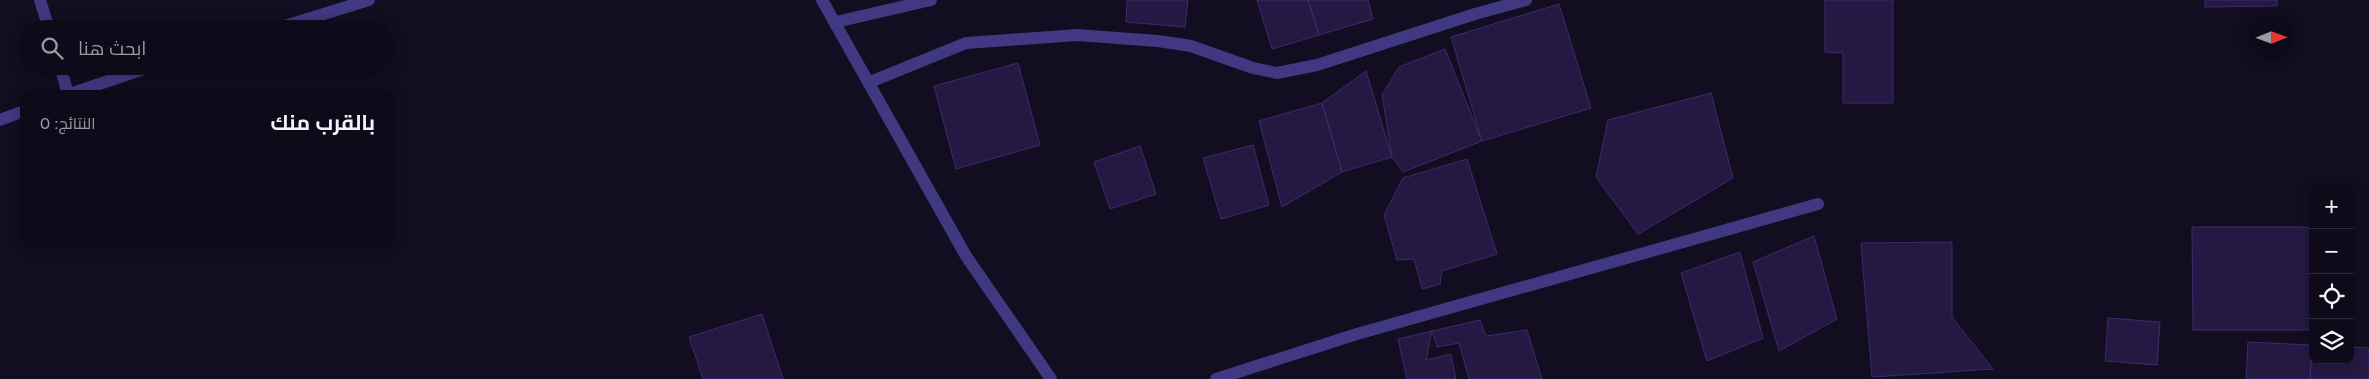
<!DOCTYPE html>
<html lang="ar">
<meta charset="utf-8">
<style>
:root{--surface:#0e0a19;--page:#171322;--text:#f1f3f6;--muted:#9b9aa2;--line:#2e2b38}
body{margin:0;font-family:"Varela Round",Cairo,sans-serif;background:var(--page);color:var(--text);direction:rtl}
.controls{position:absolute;right:15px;bottom:15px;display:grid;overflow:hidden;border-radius:10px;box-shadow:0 2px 12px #0003}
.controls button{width:45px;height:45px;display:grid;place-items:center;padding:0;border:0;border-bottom:1px solid var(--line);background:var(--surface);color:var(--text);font:25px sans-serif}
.compass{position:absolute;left:2249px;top:15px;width:45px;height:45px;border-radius:50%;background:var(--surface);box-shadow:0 2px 12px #0003;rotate:89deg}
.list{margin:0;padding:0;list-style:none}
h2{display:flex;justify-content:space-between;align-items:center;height:65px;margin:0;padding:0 20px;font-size:21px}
h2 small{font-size:16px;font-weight:400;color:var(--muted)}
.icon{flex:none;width:28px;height:28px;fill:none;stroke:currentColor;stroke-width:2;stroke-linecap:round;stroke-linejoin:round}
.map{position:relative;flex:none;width:2369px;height:379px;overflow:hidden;direction:ltr}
.search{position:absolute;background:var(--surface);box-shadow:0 2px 12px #0003;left:20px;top:20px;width:375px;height:55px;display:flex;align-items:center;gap:12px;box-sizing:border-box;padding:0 18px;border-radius:28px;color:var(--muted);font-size:19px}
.panel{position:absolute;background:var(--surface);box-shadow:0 2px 12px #0003;left:20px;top:90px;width:375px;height:155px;border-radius:10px;direction:rtl}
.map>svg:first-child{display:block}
.building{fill:#241942;stroke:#3d2b6e}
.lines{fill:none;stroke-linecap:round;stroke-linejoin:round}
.street{stroke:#403880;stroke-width:12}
</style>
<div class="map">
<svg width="2369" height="379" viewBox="0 0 2369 379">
<rect width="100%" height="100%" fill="#120d21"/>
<path class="building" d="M 1127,0 L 1188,0 L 1185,27 L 1126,22 Z
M 1257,0 L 1308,0 L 1319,35 L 1272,49 Z
M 1308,0 L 1368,0 L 1373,19 L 1319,35 Z
M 1825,0 L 1893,0 L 1893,103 L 1843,103 L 1843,53 L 1825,52 Z
M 2205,0 L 2277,0 L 2277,6 L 2205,7 Z
M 1559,4 L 1591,108 L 1482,141 L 1451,37 Z
M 1445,49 L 1482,141 L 1403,172 L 1392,157 L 1382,95 L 1399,67 Z
M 1018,63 L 1040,145 L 956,169 L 934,86 Z
M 1366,71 L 1392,157 L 1342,172 L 1322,103 Z
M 1711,93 L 1733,178 L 1638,234 L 1596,177 L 1608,120 Z
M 1322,103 L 1342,172 L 1282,207 L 1259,121 Z
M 1253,145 L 1269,205 L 1221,219 L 1203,158 Z
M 1140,146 L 1156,194 L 1110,209 L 1094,162 Z
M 1467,159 L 1497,254 L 1442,271 L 1440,284 L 1422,289 L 1414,259 L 1397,260 L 1384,215 L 1403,178 Z
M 2192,227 L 2313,227 L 2313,330 L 2193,330 Z
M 1814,236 L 1837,319 L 1779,351 L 1753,262 Z
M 1952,242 L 1952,317 L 1993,369 L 1872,377 L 1861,243 Z
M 1740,252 L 1763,338 L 1707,361 L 1681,273 Z
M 762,314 L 783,379 L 703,379 L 689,337 Z
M 2108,318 L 2160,322 L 2157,365 L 2105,361 Z
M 1480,320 L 1486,336 L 1527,330 L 1542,379 L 1469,379 L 1459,343 L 1437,347 L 1432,331 Z
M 1432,331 L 1426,360 L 1451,354 L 1456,379 L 1407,379 L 1398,339 Z
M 2248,342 L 2312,345 L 2310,379 L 2246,379 Z
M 2312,345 L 2313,360 L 2350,360 L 2350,347 L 2369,348 L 2369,379 L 2310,379 Z"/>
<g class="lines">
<path class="street" d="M 40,0 L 49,29
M 822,0 L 966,256 L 1051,379
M 836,22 L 931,0
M 275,29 L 369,0
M 60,66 L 68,94
M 870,82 L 966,43 L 1077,35 L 1158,41 L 1191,46 L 1253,68 L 1277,73 L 1317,65 L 1475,14 L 1526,0
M 70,94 L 152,66
M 0,120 L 24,111
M 1216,379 L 1357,334 L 1818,204"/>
</g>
</svg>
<div class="controls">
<button>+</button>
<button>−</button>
<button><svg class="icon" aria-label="locate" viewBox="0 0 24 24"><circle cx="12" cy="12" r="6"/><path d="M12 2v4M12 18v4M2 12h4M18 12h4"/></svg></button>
<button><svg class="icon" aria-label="layers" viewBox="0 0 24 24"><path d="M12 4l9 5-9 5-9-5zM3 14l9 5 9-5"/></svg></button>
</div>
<svg class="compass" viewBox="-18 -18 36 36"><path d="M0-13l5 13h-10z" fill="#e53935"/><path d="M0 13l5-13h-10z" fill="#9b9aa2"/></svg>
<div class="search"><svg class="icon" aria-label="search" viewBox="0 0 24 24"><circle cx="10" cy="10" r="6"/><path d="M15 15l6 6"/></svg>ابحث هنا</div>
<section class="panel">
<h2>بالقرب منك<small>النتائج: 0</small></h2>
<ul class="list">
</ul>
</section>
</div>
